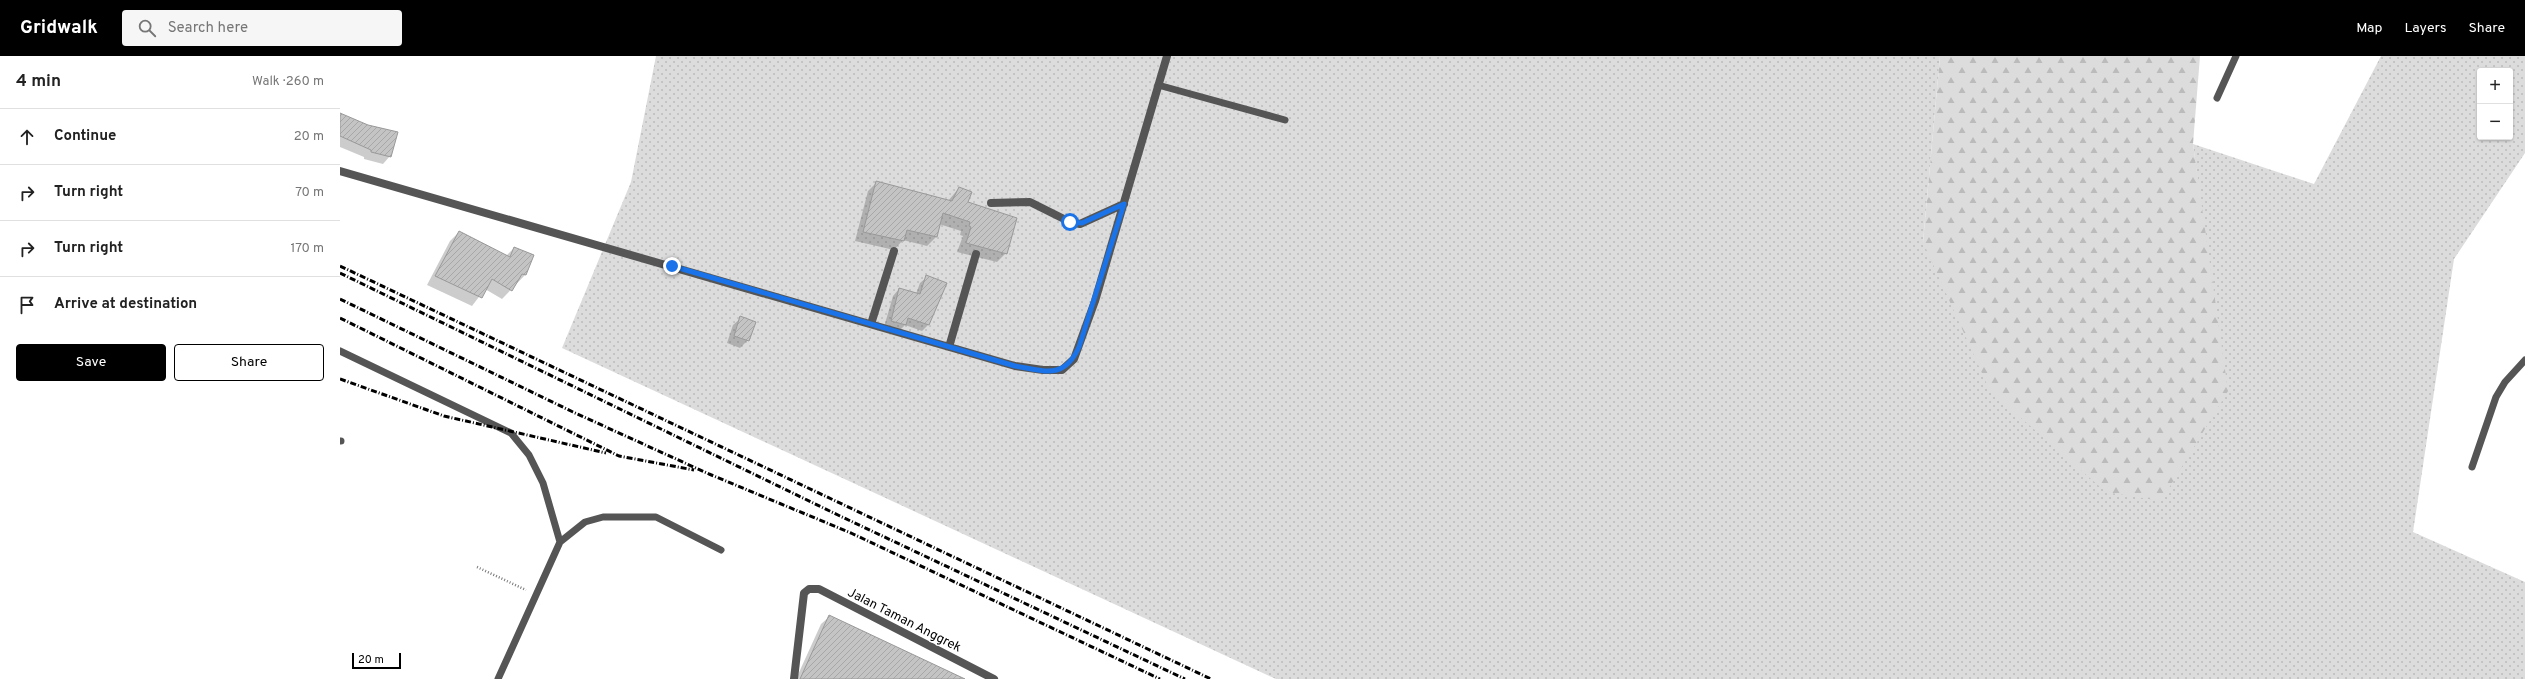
<!DOCTYPE html>
<meta charset="utf-8">
<style>
:root{--surface:#fff;--page:#f6f6f6;--text:#222;--muted:#767676;--line:#e0e0e0;--accent:#000}
body{margin:0;font-family:Overpass,sans-serif;background:var(--page);color:var(--text)}
.controls{position:absolute;right:12px;top:12px;display:grid;overflow:hidden;border-radius:4px;box-shadow:0 1px 3px #0004}
.controls button{width:36px;height:36px;display:grid;place-items:center;padding:0;border:0;border-bottom:1px solid var(--line);background:var(--surface);color:var(--text);font:20px sans-serif}
.scale{position:absolute;left:12px;bottom:10px;width:49px;box-sizing:border-box;padding-left:4px;border:2px solid #000;border-top:0;font-size:11px;line-height:14px;white-space:nowrap;color:#000;-webkit-text-stroke:3px #fff;paint-order:stroke}
.stop{position:absolute;width:12px;height:12px;margin:-9px;border:3px solid #1a73e8;border-radius:50%;background:#fff}
.stop.end{background:#1a73e8;border-color:#fff;box-shadow:0 1px 4px #0008}
.list{margin:0;padding:0;list-style:none}
h2{display:flex;justify-content:space-between;align-items:center;height:52px;margin:0;padding:0 16px;font-size:17px}
h2 small{font-size:13px;font-weight:400;color:var(--muted)}
.list li{display:grid;grid-template-columns:26px 1fr auto;gap:12px;align-items:center;box-sizing:border-box;height:56px;padding:0 16px;border-top:1px solid var(--line)}
.list b{display:block;font-size:15px;white-space:nowrap}
.list em{font-size:13px;font-style:normal;color:var(--muted)}
.actions{display:flex;gap:8px;padding:12px 16px}
.actions a{flex:1;padding:9px 0;border:1px solid var(--accent);border-radius:4px;text-align:center;font-size:14px;color:var(--accent)}
.actions .main{background:var(--accent);color:#fff}
.icon{flex:none;width:22px;height:22px;fill:none;stroke:currentColor;stroke-width:2;stroke-linecap:round;stroke-linejoin:round}
.map{position:relative;flex:none;width:2185px;height:623px;overflow:hidden}
header{display:flex;align-items:center;gap:24px;box-sizing:border-box;height:56px;padding:0 20px;background:var(--accent);color:#fff}
header strong{font-size:19px}
nav{display:flex;gap:22px;margin-inline-start:auto;font-size:14px}
.search{width:280px;height:36px;background:var(--page);display:flex;align-items:center;gap:10px;box-sizing:border-box;padding:0 14px;border-radius:4px;color:var(--muted);font-size:15px}
main{display:flex}
aside{flex:1;background:var(--surface)}
.map>svg:first-child{display:block}
.grass{fill:url(#grass-dots);fill-rule:evenodd}
.forest{fill:url(#forest-firs)}
.shadow{fill:#0003}
.building{fill:url(#building-hatch);stroke:#999}
.lines{fill:none;stroke-linecap:round;stroke-linejoin:round}
.path{stroke:#777;stroke-width:2.5;stroke-dasharray:1 2;stroke-linecap:butt}
.service{stroke:#555;stroke-width:7}
.minor{stroke:#555;stroke-width:8}
.rail{stroke:#000;stroke-width:3;stroke-dasharray:6 2 1 2;stroke-linecap:butt}
.route{stroke:#1a73e8;stroke-width:5}
.labels{text-anchor:middle;stroke-width:3;stroke-linejoin:round;paint-order:stroke}
.street-label{font-size:13px;fill:#000;stroke:#fff}
</style>
<header>
<strong>Gridwalk</strong>
<div class="search"><svg class="icon" aria-label="search" viewBox="0 0 24 24"><circle cx="10" cy="10" r="6"/><path d="M15 15l6 6"/></svg>Search here</div>
<nav><a>Map</a><a>Layers</a><a>Share</a></nav>
</header>
<main>
<aside>
<h2>4 min<small>Walk · 260 m</small></h2>
<ul class="list">
<li><svg class="icon" aria-label="ahead" viewBox="0 0 24 24"><path d="M12 20V5M6 11l6-6 6 6"/></svg><div><b>Continue</b></div><em>20 m</em></li>
<li><svg class="icon" aria-label="right" viewBox="0 0 24 24"><path d="M7 20v-9h11M14 6l5 5-5 5"/></svg><div><b>Turn right</b></div><em>70 m</em></li>
<li><svg class="icon" aria-label="right" viewBox="0 0 24 24"><path d="M7 20v-9h11M14 6l5 5-5 5"/></svg><div><b>Turn right</b></div><em>170 m</em></li>
<li><svg class="icon" aria-label="arrive" viewBox="0 0 24 24"><path d="M6 21V4h12l-3 4 3 4H6"/></svg><div><b>Arrive at destination</b></div></li>
</ul>
<div class="actions"><a class="main">Save</a><a>Share</a></div>
</aside>
<div class="map">
<svg width="2185" height="623" viewBox="0 0 2185 623">
<defs>
<pattern id="grass-dots" width="8" height="8" patternUnits="userSpaceOnUse"><rect width="8" height="8" fill="#dcdcdc"/><path d="M2 2h.1M6 6h.1" fill="none" stroke="#bbb" stroke-width="1.8" stroke-linecap="round"/></pattern>
<pattern id="forest-firs" width="22" height="20" patternUnits="userSpaceOnUse"><rect width="22" height="20" fill="#dcdcdc"/><path d="M5 1l3.5 6h-7zM16 11l3.5 6h-7z" fill="#bbb"/></pattern>
<pattern id="building-hatch" width="6" height="6" patternUnits="userSpaceOnUse"><rect width="6" height="6" fill="#c4c4c4"/><path d="M-1 1l2-2M0 6l6-6M5 7l2-2" fill="none" stroke="#a7a7a7"/></pattern>
</defs>
<rect width="100%" height="100%" fill="#fff"/>
<path class="grass" d="M 316,0 L 1600,0 L 1583,186 L 1867,197 L 1853,88 L 1974,128 L 2041,0 L 2185,0 L 2185,97 L 2114,203 L 2073,476 L 2185,526 L 2185,623 L 936,623 L 222,292 L 291,126 ZM 2140,15 L 2170,15 L 2170,81 L 2140,81 Z"/>
<path class="forest" d="M 1600,0 L 1860,0 L 1853,88 L 1888,335 L 1821,445 L 1766,436 L 1650,335 L 1583,186 Z"/>
<path class="shadow" d="M 0,58 L 50,100 L 43,108 L 24,103 L 24,101 L 0,91 Z
M 537,126 L 608,145 L 619,132 L 626,146 L 666,197 L 657,206 L 617,196 L 623,180 L 620,179 L 621,175 L 599,168 L 596,181 L 587,190 L 563,184 L 554,194 L 515,185 L 528,135 Z
M 119,176 L 166,200 L 174,192 L 185,219 L 162,243 L 145,233 L 132,250 L 87,229 L 110,185 Z
M 587,221 L 589,268 L 582,275 L 565,269 L 559,275 L 544,271 L 553,240 L 559,233 L 576,238 L 580,227 Z
M 401,262 L 408,284 L 400,292 L 387,287 L 393,269 Z
M 489,561 L 623,623 L 456,623 L 481,568 Z"/>
<path class="building" d="M 0,57 L 28,69 L 58,76 L 51,101 L 31,96 L 31,94 L 0,80 Z
M 536,125 L 612,145 L 619,131 L 632,136 L 628,146 L 677,162 L 667,198 L 626,187 L 631,171 L 629,170 L 630,166 L 603,157 L 597,181 L 567,174 L 564,185 L 523,176 Z
M 119,175 L 170,201 L 174,191 L 194,199 L 186,219 L 182,218 L 172,235 L 152,223 L 142,242 L 95,220 Z
M 586,219 L 607,227 L 589,269 L 568,262 L 566,269 L 551,265 L 559,232 L 580,238 Z
M 400,260 L 416,266 L 409,285 L 394,280 Z
M 489,559 L 625,623 L 460,623 Z"/>
<g class="lines">
<path class="path" d="M 137,511 L 186,534"/>
<path class="service" d="M 818,29 L 945,64
M 1877,42 L 1896,0
M 0,295 L 171,377 L 189,399 L 203,427 L 220,486
M 0,385 L 1,385
M 2132,411 L 2156,341 L 2165,326 L 2185,304
M 158,623 L 220,486 L 245,466 L 263,461 L 316,461 L 381,494"/>
<path class="minor" d="M 0,115 L 675,310 L 703,314 L 722,314 L 734,303 L 755,245 L 827,0
M 651,147 L 690,146 L 730,166 L 740,168 L 784,148
M 531,268 L 554,195
M 609,291 L 636,198
M 454,623 L 464,537 L 469,533 L 479,533 L 654,623"/>
<path class="rail" d="M 0,210 L 871,623
M 0,217 L 500,460 L 845,623
M 0,243 L 233,356 L 369,418 L 511,477 L 820,623
M 0,262 L 279,400 L 354,414
M 0,323 L 104,360 L 266,397"/>
</g>
<g class="lines">
<path class="route" d="M 332,210 L 675,310 C 705,315 724,324 739,291 L 784,148 L 742,167 L 730,166"/>
</g>
<g class="labels">
<g class="street-label">
<text transform="translate(565 563) rotate(27)" y="5">Jalan Taman Anggrek</text>
</g>
</g>
</svg>
<div class="controls">
<button>+</button>
<button>−</button>
</div>
<div class="scale">20 m</div>
<div class="stop" style="left:730px;top:166px"></div>
<div class="stop end" style="left:332px;top:210px"></div>
</div>
</main>
